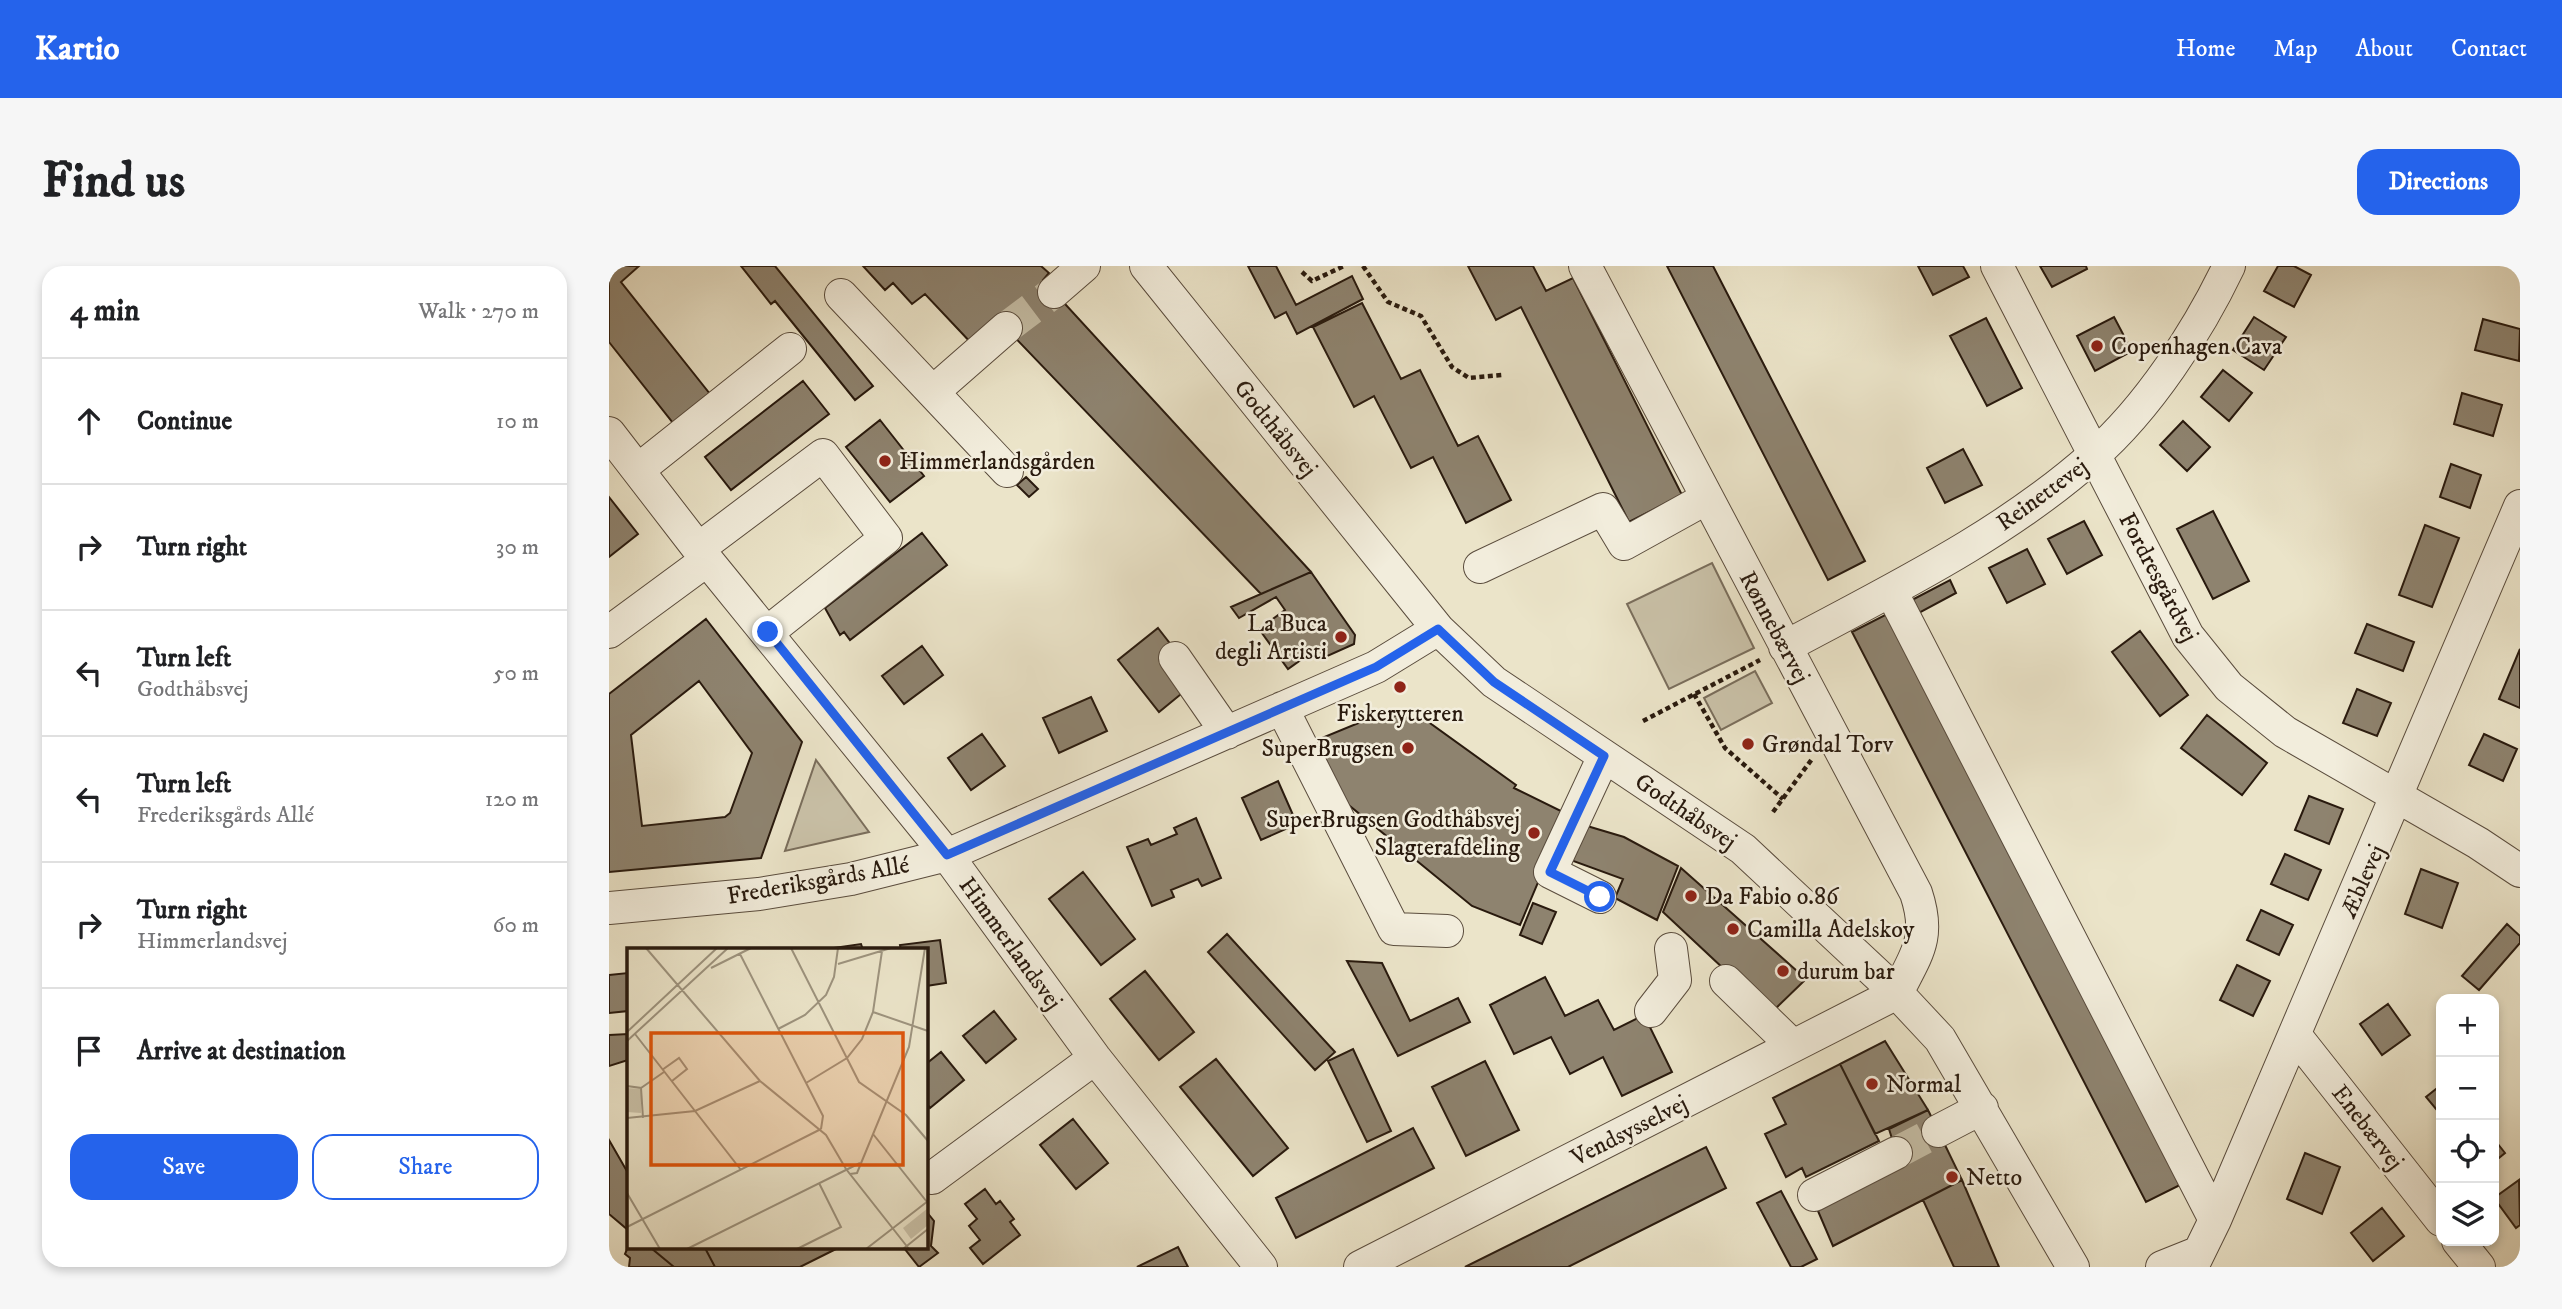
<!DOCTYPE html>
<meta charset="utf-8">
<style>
:root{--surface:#fff;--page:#f6f6f6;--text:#202124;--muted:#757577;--line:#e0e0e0;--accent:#2563eb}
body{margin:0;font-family:"IM FELL DW Pica",serif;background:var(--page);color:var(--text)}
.controls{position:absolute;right:21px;bottom:21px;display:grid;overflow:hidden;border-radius:14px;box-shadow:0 4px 10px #0003}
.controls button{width:63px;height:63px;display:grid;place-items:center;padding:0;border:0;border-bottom:2px solid var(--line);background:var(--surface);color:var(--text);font:35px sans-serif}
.stop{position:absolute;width:21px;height:21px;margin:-16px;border:5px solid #2563eb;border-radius:50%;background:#fff}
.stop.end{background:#2563eb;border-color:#fff;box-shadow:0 2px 7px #0008}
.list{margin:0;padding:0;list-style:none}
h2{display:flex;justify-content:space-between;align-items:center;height:91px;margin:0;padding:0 28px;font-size:30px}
h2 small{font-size:23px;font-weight:400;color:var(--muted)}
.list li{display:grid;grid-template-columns:46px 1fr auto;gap:21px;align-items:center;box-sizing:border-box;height:126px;padding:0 28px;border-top:2px solid var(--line)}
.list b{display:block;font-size:26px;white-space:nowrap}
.list p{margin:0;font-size:23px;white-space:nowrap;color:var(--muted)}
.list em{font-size:23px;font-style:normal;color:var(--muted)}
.actions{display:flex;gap:14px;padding:21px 28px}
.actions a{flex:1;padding:16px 0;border:2px solid var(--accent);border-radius:21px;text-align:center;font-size:24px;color:var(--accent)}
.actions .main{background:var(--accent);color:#fff}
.icon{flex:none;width:38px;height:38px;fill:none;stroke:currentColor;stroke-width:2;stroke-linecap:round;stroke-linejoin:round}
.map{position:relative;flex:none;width:1911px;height:1001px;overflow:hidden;border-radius:21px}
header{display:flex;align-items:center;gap:42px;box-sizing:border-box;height:98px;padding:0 35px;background:var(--accent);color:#fff}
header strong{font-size:33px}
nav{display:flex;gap:38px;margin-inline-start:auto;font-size:24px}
.intro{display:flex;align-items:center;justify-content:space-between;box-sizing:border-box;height:168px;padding:0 42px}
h1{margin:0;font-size:49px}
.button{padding:18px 32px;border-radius:21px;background:var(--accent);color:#fff;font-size:24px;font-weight:700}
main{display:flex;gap:42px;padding:0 42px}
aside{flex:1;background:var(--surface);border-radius:21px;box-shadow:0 4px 10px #0003}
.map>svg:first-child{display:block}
.green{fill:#cac2a9;stroke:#7a6e5c;stroke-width:2}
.building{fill:#8e836f;stroke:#291a0e;stroke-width:2;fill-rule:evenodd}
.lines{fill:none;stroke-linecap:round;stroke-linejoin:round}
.minor-tunnel{stroke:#c4bca4;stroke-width:32;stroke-dasharray:32 16;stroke-linecap:butt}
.minor-casing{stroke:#5a4c3d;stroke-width:34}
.path{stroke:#291a0e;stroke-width:4.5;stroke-dasharray:5 3.5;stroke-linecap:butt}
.minor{stroke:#f2eddc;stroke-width:32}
.route{stroke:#2563eb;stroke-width:9}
.poi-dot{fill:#8f2418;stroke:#f2eddc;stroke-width:2.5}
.labels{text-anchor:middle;stroke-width:5;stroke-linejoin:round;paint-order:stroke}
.poi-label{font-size:24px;fill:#291a0e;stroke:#f2eddc;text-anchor:start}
.street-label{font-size:24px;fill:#291a0e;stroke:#f2eddc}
.inset-road{fill:none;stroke:#9d937e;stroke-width:2}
.view{fill:#de560c;fill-opacity:0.15;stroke:#de560c;stroke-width:3.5}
.inset-edge{fill:none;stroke:#291a0e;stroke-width:3.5}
</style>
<header>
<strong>Kartio</strong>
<nav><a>Home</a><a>Map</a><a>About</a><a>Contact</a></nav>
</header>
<div class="intro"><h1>Find us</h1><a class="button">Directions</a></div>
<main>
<aside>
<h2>4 min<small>Walk · 270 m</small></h2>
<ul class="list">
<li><svg class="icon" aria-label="ahead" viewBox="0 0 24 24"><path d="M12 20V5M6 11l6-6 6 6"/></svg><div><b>Continue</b></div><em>10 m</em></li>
<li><svg class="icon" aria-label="right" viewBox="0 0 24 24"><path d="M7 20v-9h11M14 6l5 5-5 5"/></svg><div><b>Turn right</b></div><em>30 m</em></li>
<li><svg class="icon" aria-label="left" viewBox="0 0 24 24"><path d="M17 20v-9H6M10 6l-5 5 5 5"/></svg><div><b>Turn left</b><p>Godthåbsvej</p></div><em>50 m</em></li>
<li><svg class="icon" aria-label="left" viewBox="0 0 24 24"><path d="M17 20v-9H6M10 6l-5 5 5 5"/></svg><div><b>Turn left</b><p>Frederiksgårds Allé</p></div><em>120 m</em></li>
<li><svg class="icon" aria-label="right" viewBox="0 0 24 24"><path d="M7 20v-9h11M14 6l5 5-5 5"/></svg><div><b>Turn right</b><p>Himmerlandsvej</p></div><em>60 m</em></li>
<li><svg class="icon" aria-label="arrive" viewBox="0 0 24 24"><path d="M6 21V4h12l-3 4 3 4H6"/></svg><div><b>Arrive at destination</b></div></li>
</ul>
<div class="actions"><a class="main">Save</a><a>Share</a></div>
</aside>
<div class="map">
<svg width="1911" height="1001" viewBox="0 0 1911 1001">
<rect width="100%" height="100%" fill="#ebe4c9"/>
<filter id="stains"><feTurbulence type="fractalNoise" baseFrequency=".00286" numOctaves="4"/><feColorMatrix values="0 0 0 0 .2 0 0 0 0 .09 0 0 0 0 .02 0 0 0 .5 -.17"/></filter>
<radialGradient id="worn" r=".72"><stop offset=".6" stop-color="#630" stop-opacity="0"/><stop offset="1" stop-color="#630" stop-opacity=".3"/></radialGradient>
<path class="green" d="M 1103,297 L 1145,382 L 1060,423 L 1018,338 Z
M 1146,405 L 1163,437 L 1112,464 L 1095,432 Z
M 207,494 L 260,566 L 176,585 Z"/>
<path class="building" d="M 0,0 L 30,0 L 12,16 L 105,133 L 68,162 L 0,76 Z
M 132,0 L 166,0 L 264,120 L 246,134 L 166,35 L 162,38 Z
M 254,0 L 432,0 L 440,7 L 434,14 L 702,306 L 652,328 L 391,56 L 365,80 L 316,28 L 303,38 L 284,17 L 276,24 Z
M 639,0 L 667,0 L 687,39 L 743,10 L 754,33 L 688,68 L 677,46 L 666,52 Z
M 859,0 L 924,0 L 937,25 L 964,12 L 1073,229 L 1020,256 L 912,41 L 887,54 Z
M 1058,0 L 1104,0 L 1256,295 L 1219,314 Z
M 1309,0 L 1354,0 L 1360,11 L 1324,29 Z
M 1431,0 L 1477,0 L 1478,3 L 1443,21 Z
M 1669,0 L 1685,0 L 1702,9 L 1685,41 L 1655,25 Z
M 753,37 L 792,113 L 811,104 L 849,180 L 869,170 L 902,234 L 857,257 L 824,191 L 802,202 L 765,130 L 745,141 L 704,61 Z
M 1505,51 L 1523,85 L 1486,105 L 1468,70 Z
M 1645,51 L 1677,71 L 1655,104 L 1624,84 Z
M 1377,52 L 1413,122 L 1378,140 L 1341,70 Z
M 1874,53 L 1911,63 L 1910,95 L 1866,84 Z
M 1614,104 L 1643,127 L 1620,155 L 1592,131 Z
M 194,115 L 220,148 L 122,224 L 96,191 Z
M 1853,127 L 1893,139 L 1884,170 L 1845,158 Z
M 271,154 L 315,210 L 281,236 L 237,181 Z
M 1574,155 L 1601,181 L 1578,205 L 1551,179 Z
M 1354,183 L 1373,219 L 1336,237 L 1318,202 Z
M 1842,198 L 1872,209 L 1861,242 L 1831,231 Z
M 417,211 L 429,223 L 420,231 L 408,219 Z
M 0,231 L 29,268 L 0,291 Z
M 1604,245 L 1640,315 L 1604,333 L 1568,263 Z
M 1475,255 L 1493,289 L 1458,308 L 1439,273 Z
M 1816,259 L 1850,272 L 1823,341 L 1790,329 Z
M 313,267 L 338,299 L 241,374 L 235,366 L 231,369 L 216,342 Z
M 1418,283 L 1436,318 L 1398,337 L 1380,302 Z
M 702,306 L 746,369 L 745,378 L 714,392 L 710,381 L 679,403 L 650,363 L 676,344 L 667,331 L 630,352 L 622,341 Z
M 1341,314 L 1347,327 L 1308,348 L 1301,335 Z
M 1282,346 L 1575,917 L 1537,936 L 1243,366 Z
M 97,353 L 193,476 L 152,592 L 0,606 L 0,428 ZM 90,415 L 143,487 L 121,547 L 116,551 L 33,560 L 22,469 Z
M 1758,358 L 1805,376 L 1794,405 L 1746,387 Z
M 549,362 L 566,384 L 577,424 L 550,446 L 509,394 Z
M 1531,365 L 1579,429 L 1551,450 L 1503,386 Z
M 313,380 L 334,409 L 295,438 L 273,410 Z
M 1911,383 L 1911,442 L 1890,433 Z
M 1748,423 L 1782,437 L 1768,470 L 1734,457 Z
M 482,431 L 498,465 L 450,487 L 434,452 Z
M 783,449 L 818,455 L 907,519 L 905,522 L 958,548 L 911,659 L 863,640 L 736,536 L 708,474 L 764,451 Z
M 1598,449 L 1658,497 L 1633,529 L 1572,482 Z
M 373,468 L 396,500 L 362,524 L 339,492 Z
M 1875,468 L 1908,483 L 1894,515 L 1860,499 Z
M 669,515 L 688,558 L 652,574 L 633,532 Z
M 1700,530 L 1734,543 L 1720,578 L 1686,564 Z
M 587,552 L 612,612 L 593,620 L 589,613 L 562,624 L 565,631 L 543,640 L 518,581 L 539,573 L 542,579 L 568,568 L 565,562 Z
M 968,557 L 1015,571 L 1069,600 L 1048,654 L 1006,632 L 1014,613 L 956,592 Z
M 1676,588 L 1712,604 L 1699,634 L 1662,618 Z
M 1072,602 L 1197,713 L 1162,747 L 1054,646 Z
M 1812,603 L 1849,617 L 1833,662 L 1796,648 Z
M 474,606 L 526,673 L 492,699 L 440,633 Z
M 924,637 L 947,646 L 933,678 L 911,669 Z
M 1652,644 L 1684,659 L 1670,689 L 1638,674 Z
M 1898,658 L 1911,670 L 1911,677 L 1870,724 L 1853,710 Z
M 618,668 L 726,786 L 706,804 L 599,686 Z
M 331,674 L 337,717 L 317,720 L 317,684 L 292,684 L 291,679 Z
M 252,678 L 254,684 L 217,684 L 217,683 Z
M 738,695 L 773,697 L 801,755 L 849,732 L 861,756 L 789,790 Z
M 1628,699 L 1661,715 L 1644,750 L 1611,734 Z
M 536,705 L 585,766 L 550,794 L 501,733 Z
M 19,707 L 19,745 L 0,747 L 0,709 Z
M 936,711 L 956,750 L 989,734 L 1005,764 L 1035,749 L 1063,806 L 1013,830 L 994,791 L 961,808 L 942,771 L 905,788 L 881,739 Z
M 1779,738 L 1801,769 L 1773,789 L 1751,758 Z
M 385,745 L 407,773 L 377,797 L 354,770 Z
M 19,768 L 19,794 L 0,800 L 0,769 Z
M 1276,775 L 1319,844 L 1266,868 L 1231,798 Z
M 744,783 L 782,865 L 758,876 L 719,795 Z
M 332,786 L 355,814 L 321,842 L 317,836 L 317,798 Z
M 607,793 L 679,882 L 644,910 L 571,821 Z
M 876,795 L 910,864 L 857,890 L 823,821 Z
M 1231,798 L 1270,875 L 1197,911 L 1193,902 L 1177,911 L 1156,868 L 1177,858 L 1164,832 Z
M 1832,819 L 1832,849 L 1817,831 Z
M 1319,844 L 1353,914 L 1224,980 L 1206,938 L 1291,898 L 1280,863 Z
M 464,853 L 499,897 L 467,923 L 431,879 Z
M 804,862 L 825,902 L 687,972 L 667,932 Z
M 1885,873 L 1896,887 L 1885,896 Z
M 0,874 L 19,907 L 19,964 L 0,948 Z
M 1097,881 L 1117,922 L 959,1001 L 856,1001 Z
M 1696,887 L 1731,901 L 1713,948 L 1678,933 Z
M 1353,914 L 1390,1001 L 1345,1001 L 1314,934 Z
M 1910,914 L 1911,959 L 1907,962 L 1885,932 Z
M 376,923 L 387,938 L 391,935 L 405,953 L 401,956 L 411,969 L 374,998 L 361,982 L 371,974 L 360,960 L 368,953 L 356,938 Z
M 1172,925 L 1208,993 L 1192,1001 L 1182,1001 L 1148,937 Z
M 1773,942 L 1795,970 L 1764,995 L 1742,967 Z
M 317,945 L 325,955 L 322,980 L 329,987 L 310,1001 L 295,982 L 317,982 Z
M 19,981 L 42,982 L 65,1001 L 20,1001 L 21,992 L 16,988 Z
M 569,981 L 579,1001 L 528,1001 Z
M 42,982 L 96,982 L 106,1001 L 65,1001 Z
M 96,982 L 229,982 L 191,1001 L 106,1001 Z"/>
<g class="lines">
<path class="minor-tunnel" d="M 397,62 L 445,26
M 1287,887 L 1329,865"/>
<g class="minor-casing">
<path id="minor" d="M 537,0 L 829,363 L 885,416 L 1134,583 L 1288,727 L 1331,773 L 1464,1001
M 976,0 L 1307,627 C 1322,672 1308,687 1288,727
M 1388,0 L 1579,370 L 1620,421 L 1676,466 L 1869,577 L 1911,605
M 445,26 L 475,0
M 232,29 L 398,205
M 325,125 L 397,62
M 0,167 L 98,294 L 338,589 L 486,792 L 652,1001
M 29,204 L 181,83
M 89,283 L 214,189 L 277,272 L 159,366
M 871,301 L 994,243 L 1015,278 L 1098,232
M 1282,325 L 1606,954
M 0,366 L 98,294
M 1176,381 C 1282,324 1394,270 1484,190 C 1539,142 1589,65 1620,0
M 566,392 L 618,467
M 673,442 L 785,663 L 838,665
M 991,631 L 941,606 L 995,490
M 0,642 L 150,628 L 242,613 L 338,589 L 767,401 L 829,363
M 1117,715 L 1184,780
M 1042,745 L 1066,714 L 1062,683
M 1686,769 L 1832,954
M 1329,865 L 1373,842
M 323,912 L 486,792
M 1205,929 L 1287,887
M 1849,975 L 1870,1001
M 751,1001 L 1288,727
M 1553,1001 L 1588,987
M 1583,1001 L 1606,954 L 1911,240"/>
</g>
<path class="path" d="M 754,0 L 779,36 L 812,50 L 843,101 L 860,112 L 893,109
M 693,6 L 703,15 L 735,0
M 1085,428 L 1116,482 L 1174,533
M 1034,455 L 1151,394
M 1164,546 L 1203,493"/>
<use href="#minor" class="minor"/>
</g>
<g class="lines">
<path class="route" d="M 159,366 L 338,589 L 767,401 L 829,363 L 885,416 L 995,490 L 941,606 L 991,631"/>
</g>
<g class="poi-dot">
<circle cx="1488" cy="80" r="7"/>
<circle cx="276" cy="195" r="7"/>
<circle cx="732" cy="371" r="7"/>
<circle cx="791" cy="421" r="7"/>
<circle cx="1139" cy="478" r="7"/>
<circle cx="799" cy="482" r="7"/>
<circle cx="925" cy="567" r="7"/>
<circle cx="1082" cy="630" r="7"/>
<circle cx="1124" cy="663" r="7"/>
<circle cx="1174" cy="705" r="7"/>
<circle cx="1263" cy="818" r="7"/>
<circle cx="1343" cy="911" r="7"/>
</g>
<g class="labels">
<g class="poi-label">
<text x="1502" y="88">Copenhagen Cava</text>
<text x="290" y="203">Himmerlandsgården</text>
<text x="718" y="365" text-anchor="end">La Buca<tspan x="718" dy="28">degli Artisti</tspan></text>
<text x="791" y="455" text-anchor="middle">Fiskerytteren</text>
<text x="1153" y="486">Grøndal Torv</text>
<text x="785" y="490" text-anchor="end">SuperBrugsen</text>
<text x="911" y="561" text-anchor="end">SuperBrugsen Godthåbsvej<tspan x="911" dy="28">Slagterafdeling</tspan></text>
<text x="1096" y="638">Da Fabio o.86</text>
<text x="1138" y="671">Camilla Adelskoy</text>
<text x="1188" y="713">durum bar</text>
<text x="1277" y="826">Normal</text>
<text x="1357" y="919">Netto</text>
</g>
<g class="street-label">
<text transform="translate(667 162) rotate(51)" y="8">Godthåbsvej</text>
<text transform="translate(1433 228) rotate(-36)" y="8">Reinettevej</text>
<text transform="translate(1550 311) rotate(62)" y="8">Fordresgårdvej</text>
<text transform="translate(1166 361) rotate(62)" y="8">Rønnebærvej</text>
<text transform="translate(1077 545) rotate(34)" y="8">Godthåbsvej</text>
<text transform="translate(209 614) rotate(-10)" y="8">Frederiksgårds Allé</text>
<text transform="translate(1753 615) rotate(-66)" y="8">Æblevej</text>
<text transform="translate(402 677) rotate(54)" y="8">Himmerlandsvej</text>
<text transform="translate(1759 861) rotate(52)" y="8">Enebærvej</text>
<text transform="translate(1020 864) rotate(-27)" y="8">Vendsysselvej</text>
</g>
</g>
<g transform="translate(18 682)">
<rect width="301" height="301" fill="#ebe4c9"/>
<path d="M 0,140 L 14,141 L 14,165 L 0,164 ZM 301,260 L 301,277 L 284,291 L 276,280 Z" fill="#cac2a9"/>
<path class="inset-road" d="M 19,0 L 133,133 L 199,187 L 219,221 L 282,301M 164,0 L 232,134 L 279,167 L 301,193M 113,6 L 196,168 L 194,181M 211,16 L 264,0M 84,20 L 124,0M 246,64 L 301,83M 151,81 L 178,67 L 199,47 L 207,29 L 211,0M 0,84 L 90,0M 8,86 L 114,222M 0,93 L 101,0M 35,122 L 52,110 L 60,121 L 45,133M 179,135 L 220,110 L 235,91 L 246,64 L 255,3M 0,138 L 14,140 L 16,170M 14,140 L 37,124M 0,170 L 68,163 L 133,133M 246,186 L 300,254M 223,226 L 230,225 L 282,99 L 298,0M 0,245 L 33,301M 0,279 L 194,181M 60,301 L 233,215M 170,301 L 214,279 L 192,235M 239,301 L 301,253M 276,301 L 301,281"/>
<path class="view" d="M 24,85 L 276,85 L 276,217 L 24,217 Z"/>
<rect width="301" height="301" class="inset-edge"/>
</g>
<rect width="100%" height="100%" filter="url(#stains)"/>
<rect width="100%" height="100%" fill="url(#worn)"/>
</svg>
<div class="controls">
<button>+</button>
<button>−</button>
<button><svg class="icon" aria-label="locate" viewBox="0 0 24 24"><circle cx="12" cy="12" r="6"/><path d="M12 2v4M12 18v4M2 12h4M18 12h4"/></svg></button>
<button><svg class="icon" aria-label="layers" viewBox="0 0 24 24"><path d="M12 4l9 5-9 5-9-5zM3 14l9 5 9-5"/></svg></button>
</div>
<div class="stop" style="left:991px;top:631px"></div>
<div class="stop end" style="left:159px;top:366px"></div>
</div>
</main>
